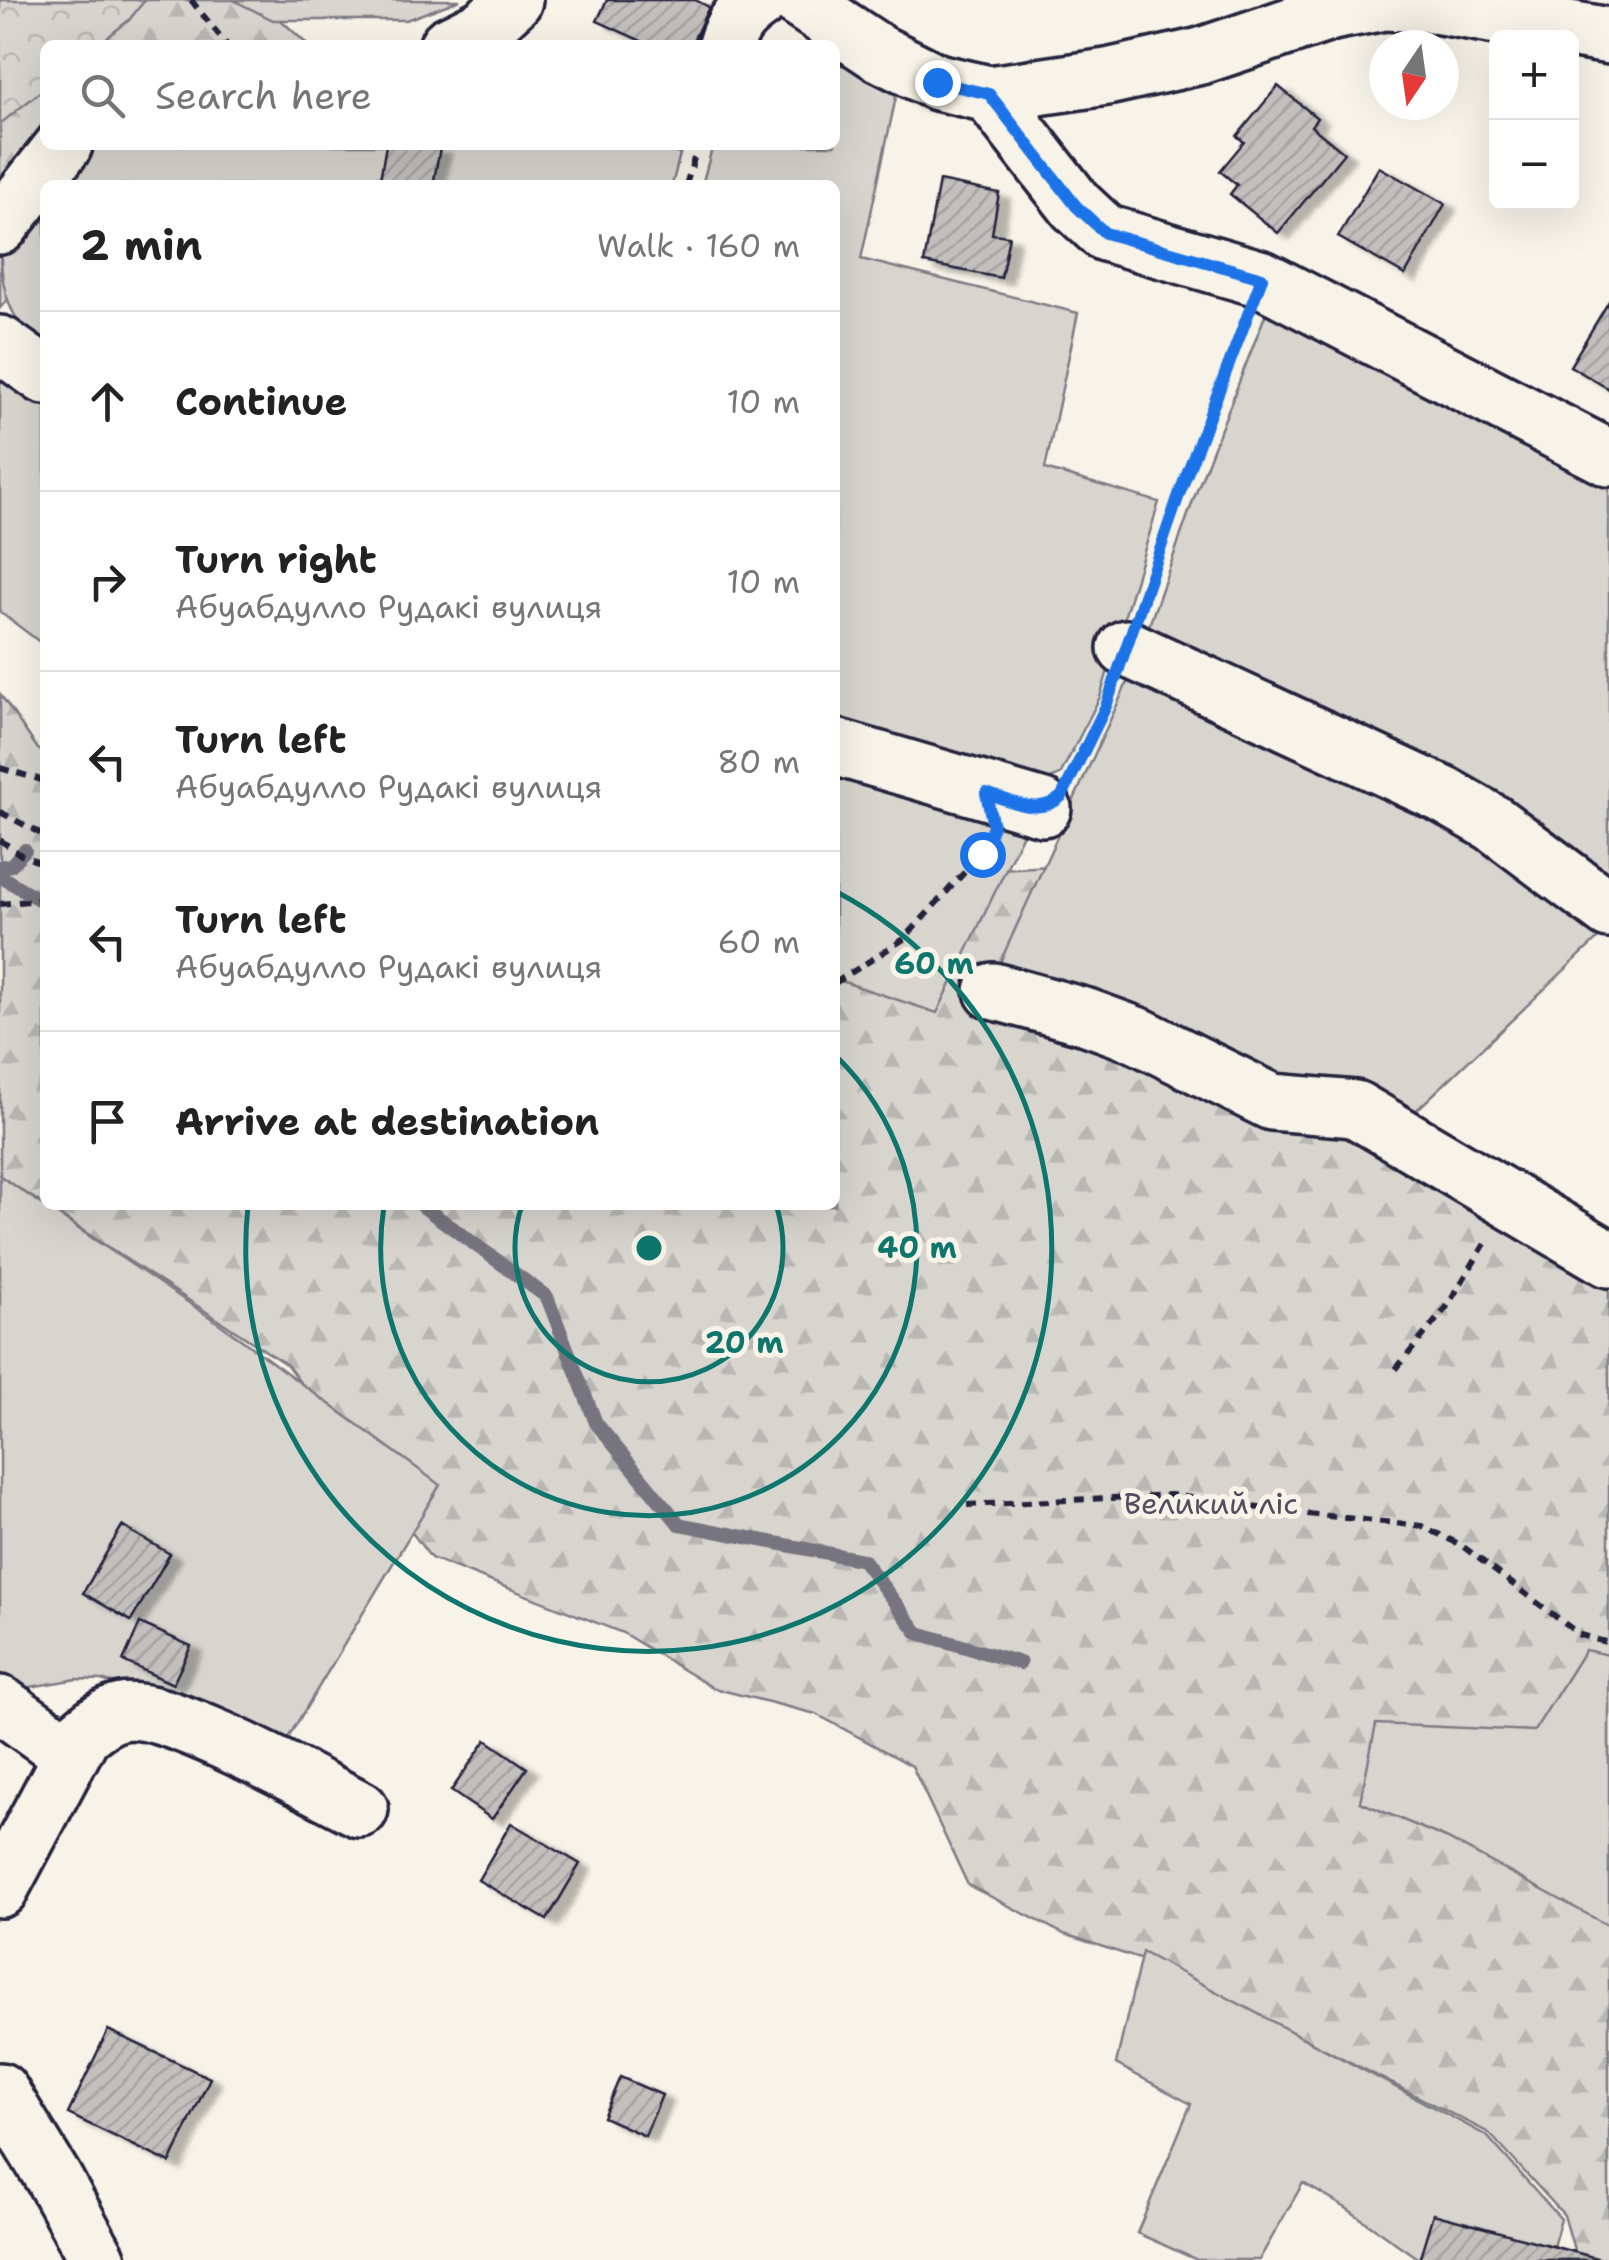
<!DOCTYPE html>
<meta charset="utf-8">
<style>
:root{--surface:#fff;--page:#f2f2f2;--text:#222;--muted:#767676;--line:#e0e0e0}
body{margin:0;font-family:"Shantell Sans",sans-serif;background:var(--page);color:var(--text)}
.controls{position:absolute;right:30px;top:30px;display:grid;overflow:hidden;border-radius:15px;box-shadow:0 10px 40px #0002}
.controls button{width:90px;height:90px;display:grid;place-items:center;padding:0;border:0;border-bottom:2px solid var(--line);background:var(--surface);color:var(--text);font:50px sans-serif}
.compass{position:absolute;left:1369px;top:30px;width:90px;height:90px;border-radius:50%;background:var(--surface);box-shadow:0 10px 40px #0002;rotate:193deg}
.stop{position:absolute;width:30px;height:30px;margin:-22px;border:8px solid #1a73e8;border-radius:50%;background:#fff}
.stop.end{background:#1a73e8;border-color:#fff;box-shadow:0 2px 10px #0008}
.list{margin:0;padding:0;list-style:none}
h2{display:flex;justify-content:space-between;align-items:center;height:130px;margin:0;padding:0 40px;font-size:42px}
h2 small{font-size:32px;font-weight:400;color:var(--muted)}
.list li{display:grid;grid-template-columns:65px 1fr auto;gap:30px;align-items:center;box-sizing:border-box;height:180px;padding:0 40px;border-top:2px solid var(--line)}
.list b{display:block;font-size:38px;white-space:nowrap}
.list p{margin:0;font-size:32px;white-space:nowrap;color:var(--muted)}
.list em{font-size:32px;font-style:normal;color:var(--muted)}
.icon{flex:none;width:55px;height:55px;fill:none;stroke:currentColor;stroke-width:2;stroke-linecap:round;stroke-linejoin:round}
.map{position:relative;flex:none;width:1609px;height:2260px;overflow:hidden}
.search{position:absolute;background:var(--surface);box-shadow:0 10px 40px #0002;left:40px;top:40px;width:800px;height:110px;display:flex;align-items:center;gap:25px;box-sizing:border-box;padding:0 35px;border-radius:15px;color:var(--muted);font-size:38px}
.panel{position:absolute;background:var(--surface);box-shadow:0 10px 40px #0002;left:40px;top:180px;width:800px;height:1030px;border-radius:15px}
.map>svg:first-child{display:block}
.forest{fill:url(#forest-firs);stroke:#7d7c85;stroke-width:2.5}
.park{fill:url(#park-crowns);stroke:#7d7c85;stroke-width:2.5}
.garden{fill:#d8d5cf;stroke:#7d7c85;stroke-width:2.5}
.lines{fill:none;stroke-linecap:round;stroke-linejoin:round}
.stream{stroke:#76747f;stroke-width:14}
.building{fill:url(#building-hatch);stroke:#22223b;stroke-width:2.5;filter:url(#shadow)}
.minor-casing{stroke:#22223b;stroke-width:62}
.path{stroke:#22223b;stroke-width:6;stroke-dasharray:10 8;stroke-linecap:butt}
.minor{stroke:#f7f3e8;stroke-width:55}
.route{stroke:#1a73e8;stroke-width:12}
.ring{fill:none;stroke:#0f766e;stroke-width:5}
.labels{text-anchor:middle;stroke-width:10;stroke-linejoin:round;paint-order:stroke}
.park-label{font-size:30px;fill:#504f60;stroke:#f7f3e8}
.centre{fill:#0f766e;stroke:#f7f3e8;stroke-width:5}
.ring-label{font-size:30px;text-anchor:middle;font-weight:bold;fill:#0f766e;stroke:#f7f3e8;stroke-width:10;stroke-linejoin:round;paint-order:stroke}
</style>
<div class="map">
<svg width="1609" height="2260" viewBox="0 0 1609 2260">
<defs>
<pattern id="forest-firs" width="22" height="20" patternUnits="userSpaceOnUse" patternTransform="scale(2.5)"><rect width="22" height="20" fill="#d8d5cf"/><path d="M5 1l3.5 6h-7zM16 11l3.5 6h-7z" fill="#b9b7b3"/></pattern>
<pattern id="park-crowns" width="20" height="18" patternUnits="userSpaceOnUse" patternTransform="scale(2.5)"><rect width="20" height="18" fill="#d8d5cf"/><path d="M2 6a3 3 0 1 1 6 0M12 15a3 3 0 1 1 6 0" fill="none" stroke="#b9b7b3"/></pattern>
<pattern id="building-hatch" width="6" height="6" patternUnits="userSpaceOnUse" patternTransform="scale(2.5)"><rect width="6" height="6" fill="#c2bfbd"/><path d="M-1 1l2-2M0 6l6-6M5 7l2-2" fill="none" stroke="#a6a4a3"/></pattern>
<filter id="shadow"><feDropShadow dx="11" dy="6" stdDeviation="2.5" flood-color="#0004"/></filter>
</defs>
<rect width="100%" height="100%" fill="#f7f3e8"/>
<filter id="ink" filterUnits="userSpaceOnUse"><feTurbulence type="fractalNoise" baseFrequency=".01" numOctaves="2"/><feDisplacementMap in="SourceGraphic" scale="20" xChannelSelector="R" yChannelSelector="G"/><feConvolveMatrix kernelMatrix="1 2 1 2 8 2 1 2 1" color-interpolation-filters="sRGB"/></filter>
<g filter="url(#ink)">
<path class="forest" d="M 0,0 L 268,0 L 270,10 L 308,45 L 45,45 L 45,254 L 0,308 Z
M 0,694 L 38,749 L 45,753 L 45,1205 L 835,1205 L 835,879 L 1149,860 L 1107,982 L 1609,1277 L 1609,2260 L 1577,2260 L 1564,2215 L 1489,2133 L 1164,1967 L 1064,1934 L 968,1885 L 912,1766 L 816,1714 L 713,1688 L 623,1633 L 431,1558 L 287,1365 L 0,1176 Z"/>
<path class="park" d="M 0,0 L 145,0 L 129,20 L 98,45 L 45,45 L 45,88 L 0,124 Z"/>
<path class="garden" d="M 233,0 L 460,0 L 406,20 L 273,20 Z
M 835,63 L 899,83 L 861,259 L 1078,313 L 1045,469 L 1159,502 L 1100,697 L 1060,775 L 1023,791 L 835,735 L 835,185 L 702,185 L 713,145 L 835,145 Z
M 90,145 L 649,145 L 680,154 L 672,185 L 53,185 Z
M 45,194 L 45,353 C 12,323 0,293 1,249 Z
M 1271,300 L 1609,470 L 1609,896 L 1145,637 L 1194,498 Z
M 0,372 L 45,402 L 45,646 L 0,612 Z
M 1132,672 L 1395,790 L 1609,928 L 1403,1123 L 1306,1097 L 997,969 Z
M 835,763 L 1028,823 L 937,1013 L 835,979 Z
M 0,1176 L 220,1324 L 440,1485 L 282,1748 L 202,1708 L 101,1680 L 77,1679 L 24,1688 L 0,1680 Z
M 1585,1650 L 1609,1655 L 1609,1926 L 1448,1839 L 1360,1802 L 1376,1724 L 1534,1731 Z
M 1142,1952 L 1487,2136 L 1561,2219 L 1549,2260 L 1420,2260 L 1346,2208 L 1303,2183 L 1259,2260 L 1197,2260 L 1137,2233 L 1191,2104 L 1116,2064 Z"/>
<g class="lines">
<path class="stream" d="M 0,867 L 11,865 L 25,850
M 0,876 L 45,903
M 421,1205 L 547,1297 L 596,1423 L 679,1524 L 863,1560 L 918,1633 L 1020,1663"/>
</g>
<path class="building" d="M 607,0 L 695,0 L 709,7 L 691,45 L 650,45 L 597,21 Z
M 1278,86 L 1317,118 L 1311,126 L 1344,153 L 1278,233 L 1230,194 L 1237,185 L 1220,171 L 1244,142 L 1237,136 Z
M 386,145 L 440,148 L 433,185 L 379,185 Z
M 1379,167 L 1445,204 L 1405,275 L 1338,237 Z
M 939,181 L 999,193 L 992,234 L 1009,236 L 1001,278 L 924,263 Z
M 1609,301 L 1609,389 L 1570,366 Z
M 122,1526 L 170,1554 L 131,1621 L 83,1593 Z
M 140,1623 L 191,1646 L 173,1684 L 123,1661 Z
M 486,1740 L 527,1768 L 492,1819 L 451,1791 Z
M 511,1823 L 580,1864 L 547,1920 L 478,1880 Z
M 108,2030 L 210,2078 L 170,2163 L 68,2114 Z
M 620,2077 L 662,2095 L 645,2136 L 603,2117 Z
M 1433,2214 L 1604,2260 L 1419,2260 Z"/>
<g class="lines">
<g class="minor-casing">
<path id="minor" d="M 799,0 L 879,53 L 937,82 L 989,94 L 1107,77 L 1201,56 L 1332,12 L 1384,2 L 1429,4 L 1609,36
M 448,45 L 486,26 L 514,0
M 726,45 C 732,23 742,13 761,0
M 989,94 L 1076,206 L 1105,233 L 1262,279 L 1609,458
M 0,226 L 64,145
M 0,344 L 45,376
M 1126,648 L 1444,795 L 1493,823 L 1609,910
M 835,747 L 1043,808
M 993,991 L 1087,1017 L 1139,1036 L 1272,1102 L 1355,1109 L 1609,1259
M 0,1704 L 70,1754
M 0,1889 L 82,1735 C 94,1725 106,1715 122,1712 C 167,1703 313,1786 360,1809
M 0,2091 L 54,2179 L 98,2260"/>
</g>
<path class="path" d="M 191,0 L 227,45
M 686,185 L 698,145
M 1139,605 L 1244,326
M 0,768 L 45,781
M 1074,772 L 1111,693
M 0,812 L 45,836
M 0,840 L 21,855 L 45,864
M 0,904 L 45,899
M 835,983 L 904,939 L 981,854 L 987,842
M 1396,1369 L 1446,1308 L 1486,1242
M 967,1505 L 1171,1495 L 1280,1511 L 1422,1526 L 1461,1545 L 1580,1635 L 1609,1643"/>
<use href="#minor" class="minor"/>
</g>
</g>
<g class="lines" filter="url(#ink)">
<path class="route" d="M 937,82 L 989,94 L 1076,206 L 1105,233 L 1262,278 L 1180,492 L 1106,706 L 1062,796 C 1039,817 1012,801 986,793 L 993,826 L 982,854"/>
</g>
<g class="ring">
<path d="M776 1205A134 134 0 1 1 522 1205"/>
<path d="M835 1055A268 268 0 1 1 384 1206"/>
<path d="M835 891A403 403 0 1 1 248 1206"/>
</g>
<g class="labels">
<g class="park-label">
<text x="1211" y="1514">Великий ліс</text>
</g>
</g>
<circle cx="649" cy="1248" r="15" class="centre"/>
<g class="ring-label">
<text x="934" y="974">60 m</text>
<text x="917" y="1258">40 m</text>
<text x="744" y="1353">20 m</text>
</g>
</svg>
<div class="controls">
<button>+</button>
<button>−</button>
</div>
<svg class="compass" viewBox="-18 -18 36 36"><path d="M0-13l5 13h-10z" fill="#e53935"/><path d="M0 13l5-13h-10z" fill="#767676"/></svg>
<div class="stop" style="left:982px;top:854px"></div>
<div class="stop end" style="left:937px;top:82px"></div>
<div class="search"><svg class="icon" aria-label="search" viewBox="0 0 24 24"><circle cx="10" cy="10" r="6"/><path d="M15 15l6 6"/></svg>Search here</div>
<section class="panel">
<h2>2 min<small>Walk · 160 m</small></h2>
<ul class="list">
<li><svg class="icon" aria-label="ahead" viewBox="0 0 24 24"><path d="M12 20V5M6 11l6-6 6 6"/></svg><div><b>Continue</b></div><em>10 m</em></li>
<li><svg class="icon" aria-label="right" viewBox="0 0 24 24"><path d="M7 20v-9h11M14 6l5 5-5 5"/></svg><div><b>Turn right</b><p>Абуабдулло Рудакі вулиця</p></div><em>10 m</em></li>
<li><svg class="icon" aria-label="left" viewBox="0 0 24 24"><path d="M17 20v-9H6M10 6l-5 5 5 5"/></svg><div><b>Turn left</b><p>Абуабдулло Рудакі вулиця</p></div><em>80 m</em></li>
<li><svg class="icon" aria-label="left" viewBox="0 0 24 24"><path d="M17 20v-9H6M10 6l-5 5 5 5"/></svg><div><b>Turn left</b><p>Абуабдулло Рудакі вулиця</p></div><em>60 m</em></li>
<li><svg class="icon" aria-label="arrive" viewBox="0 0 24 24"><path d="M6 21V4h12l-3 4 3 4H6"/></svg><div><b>Arrive at destination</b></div></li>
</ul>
</section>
</div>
